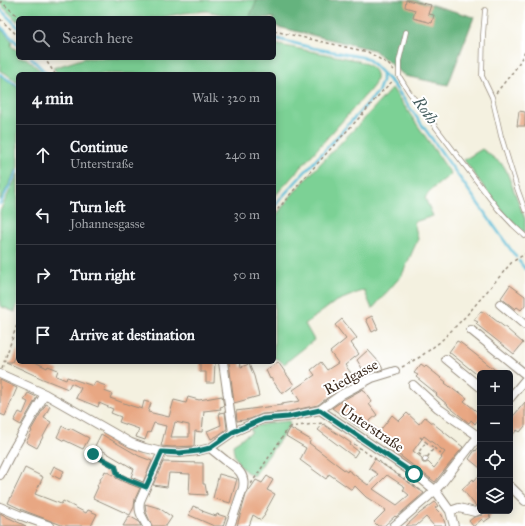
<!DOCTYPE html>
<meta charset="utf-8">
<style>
:root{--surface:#171b24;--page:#20242c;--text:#f1f3f6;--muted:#9ea1a6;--line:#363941}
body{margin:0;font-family:"IM FELL Great Primer",serif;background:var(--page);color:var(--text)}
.controls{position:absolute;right:12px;bottom:12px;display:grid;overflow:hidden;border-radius:6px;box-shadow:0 2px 10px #0003}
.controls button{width:36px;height:36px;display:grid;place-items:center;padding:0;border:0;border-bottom:1px solid var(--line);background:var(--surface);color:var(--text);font:20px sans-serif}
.stop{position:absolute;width:12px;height:12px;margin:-9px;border:3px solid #0f766e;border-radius:50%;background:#fff}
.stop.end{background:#0f766e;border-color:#fff;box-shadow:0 1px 4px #0008}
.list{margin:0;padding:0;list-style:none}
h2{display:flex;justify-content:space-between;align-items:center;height:52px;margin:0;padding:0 16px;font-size:17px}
h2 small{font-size:13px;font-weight:400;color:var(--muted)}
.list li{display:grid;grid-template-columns:26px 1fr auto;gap:12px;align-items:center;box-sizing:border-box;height:60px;padding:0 16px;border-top:1px solid var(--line)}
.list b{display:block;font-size:15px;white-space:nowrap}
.list p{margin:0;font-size:13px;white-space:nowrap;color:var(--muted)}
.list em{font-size:13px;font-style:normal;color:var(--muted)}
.icon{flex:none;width:22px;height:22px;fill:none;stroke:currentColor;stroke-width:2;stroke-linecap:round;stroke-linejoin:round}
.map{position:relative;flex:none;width:525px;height:526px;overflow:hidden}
.search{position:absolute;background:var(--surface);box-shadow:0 2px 10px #0003;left:16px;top:16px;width:260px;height:44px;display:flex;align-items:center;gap:10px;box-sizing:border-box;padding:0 14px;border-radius:6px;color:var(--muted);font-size:15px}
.panel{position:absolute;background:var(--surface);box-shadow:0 2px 10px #0003;left:16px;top:72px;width:260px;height:292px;border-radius:6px}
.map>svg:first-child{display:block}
.green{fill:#7cd195;stroke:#5c7e5a}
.forest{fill:#65b37e;stroke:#506e4e}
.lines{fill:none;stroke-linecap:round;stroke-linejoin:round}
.stream{stroke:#5bbed9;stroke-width:2.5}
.building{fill:#e8a783;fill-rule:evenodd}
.service-casing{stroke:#988e7f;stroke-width:5.5}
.minor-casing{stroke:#988e7f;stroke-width:10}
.path{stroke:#988e7f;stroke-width:1.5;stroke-dasharray:3 3;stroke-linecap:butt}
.service{stroke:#fff;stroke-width:4}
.minor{stroke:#fff;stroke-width:8}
.route{stroke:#0f766e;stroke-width:5}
.labels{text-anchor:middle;stroke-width:4;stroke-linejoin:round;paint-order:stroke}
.street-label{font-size:15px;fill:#3b2a1e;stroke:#fff}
.water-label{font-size:16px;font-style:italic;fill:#465e5f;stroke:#fff}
</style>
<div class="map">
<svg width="525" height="526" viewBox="0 0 525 526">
<rect width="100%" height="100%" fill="#fff"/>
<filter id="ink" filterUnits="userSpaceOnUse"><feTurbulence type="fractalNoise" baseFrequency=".025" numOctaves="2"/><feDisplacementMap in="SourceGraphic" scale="8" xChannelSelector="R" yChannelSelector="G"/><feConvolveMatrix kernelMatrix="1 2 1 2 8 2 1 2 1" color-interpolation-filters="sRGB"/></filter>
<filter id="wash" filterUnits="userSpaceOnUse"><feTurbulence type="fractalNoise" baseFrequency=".012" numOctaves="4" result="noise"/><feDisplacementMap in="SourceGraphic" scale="16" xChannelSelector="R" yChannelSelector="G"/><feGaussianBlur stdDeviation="0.9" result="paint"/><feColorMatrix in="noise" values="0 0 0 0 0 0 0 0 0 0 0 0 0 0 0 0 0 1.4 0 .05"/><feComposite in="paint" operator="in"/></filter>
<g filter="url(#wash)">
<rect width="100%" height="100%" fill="#f4f1e0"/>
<path class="green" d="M 0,0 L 257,0 L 249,18 L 242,18 L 206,11 L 184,13 L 158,18 L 49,18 L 48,17 L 48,18 L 18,18 L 18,22 L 0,4 Z
M 0,28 L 12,41 L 11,46 L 18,51 L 18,58 L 26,58 L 44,74 L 18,74 L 18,83 L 5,73 L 0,71 Z
M 274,44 L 356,60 C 367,64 382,69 374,85 C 371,89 367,94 363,98 L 274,197 L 274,74 L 58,74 L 53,68 L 85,58 L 274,58 Z
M 0,75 L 18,88 L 18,167 L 0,201 Z
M 392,88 L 451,174 L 431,190 L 425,198 L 433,216 L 414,222 L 418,239 L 402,275 L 372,309 L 364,290 L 335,302 L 305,324 L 314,340 L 284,364 L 278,359 L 274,358 L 274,218 L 290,197 L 319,165 L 363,120 Z
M 482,149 L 503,165 L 506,170 L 525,219 L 525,233 C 501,214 483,185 464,160 Z
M 18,174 L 18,303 L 15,312 L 0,306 L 0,211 Z
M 289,421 L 290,425 L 254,476 C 241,471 233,459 233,444 L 252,432 L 250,429 C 263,423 275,422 289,421 Z"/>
<path class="forest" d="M 257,0 L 415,0 L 474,17 L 448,85 L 405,76 L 374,50 L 274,26 L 274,18 L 249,18 Z"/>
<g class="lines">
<path class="stream" d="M 0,9 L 18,27
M 0,26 L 18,44
M 274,38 L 313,48 L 367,58 L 393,84 L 516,257
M 31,58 L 47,74
M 0,74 L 18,86
M 0,204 L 18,170
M 274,207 L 281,198 L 378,92 L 382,81 L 382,73
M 519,261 L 525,269"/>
</g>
<g id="blocks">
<path class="building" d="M 406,0 L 431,5 L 428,14 L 434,15 L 432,23 L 413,18 L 415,10 L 405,7 Z
M 519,111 L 525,112 L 525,126 L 517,126 Z
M 510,285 L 525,296 L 525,305 L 521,310 L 517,307 L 515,309 L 501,298 Z
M 481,311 L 485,313 L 485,312 L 507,329 L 523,343 L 514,354 L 476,324 L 478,322 L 474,320 Z
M 372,316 L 378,329 L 372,332 L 366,319 Z
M 342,319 L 357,338 L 351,343 L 359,354 L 345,365 L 356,380 L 339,389 L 318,405 L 286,412 L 262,414 L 250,419 L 237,421 L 236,411 L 282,405 L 282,404 L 300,401 L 293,390 L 315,375 L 311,370 L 321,362 L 327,370 L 338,363 L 330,352 L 346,339 L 335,325 Z
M 457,341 L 461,343 L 499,373 L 480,373 L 480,377 L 449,352 Z
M 18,349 L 18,362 L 35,362 L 47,368 L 48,366 L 58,370 L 56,376 L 66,380 L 67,377 L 93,386 L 95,382 L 106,386 L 104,391 L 112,394 L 110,398 L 132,406 L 142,409 L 144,401 L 151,403 L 148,412 L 169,417 L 174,400 L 186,403 L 188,397 L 199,400 L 222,396 L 224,406 L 220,407 L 221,409 L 204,411 L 202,432 L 195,431 L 194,446 L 172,447 L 161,446 L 166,426 L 154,423 L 150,433 L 148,432 L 145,440 L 136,437 L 139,429 L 119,422 L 121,417 L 111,413 L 113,409 L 99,403 L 98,407 L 76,398 L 81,388 L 71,383 L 68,389 L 43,379 L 6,362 L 12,362 ZM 175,422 L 189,425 L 189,437 L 171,437 Z
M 368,350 L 379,362 L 383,369 L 366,375 L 357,360 Z
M 200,362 L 215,362 L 214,383 L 206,383 L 206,372 L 200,372 Z
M 229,362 L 240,362 L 241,367 L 249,364 L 254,376 L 259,396 L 234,403 Z
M 278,362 L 294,385 L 282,394 L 271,378 L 270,379 L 266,370 Z
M 421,364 L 425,367 L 426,366 L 446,382 L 445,383 L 458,393 L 459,392 L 467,398 L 464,401 L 480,414 L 480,417 L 475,424 L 471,420 L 469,423 L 448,406 L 448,405 L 436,395 L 437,394 L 416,377 L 418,375 L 414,373 Z
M 0,380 L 17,388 L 5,416 L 0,414 Z
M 363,389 L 372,402 L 369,404 L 377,415 L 366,424 L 379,432 L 392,415 L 399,421 L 407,413 L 419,424 L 425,417 L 463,447 L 435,482 L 370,433 L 369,433 L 355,425 L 332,408 L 345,399 ZM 424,436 L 445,452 L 441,457 L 442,458 L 434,468 L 428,462 L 426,463 L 423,463 L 422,461 L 422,458 L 413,451 Z
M 28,393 L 37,397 L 21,425 L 14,421 L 19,412 L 23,414 L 28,402 L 24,400 Z
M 525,402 L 525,426 L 520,432 L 517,430 L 510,438 L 510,420 Z
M 46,404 L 50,406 L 44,418 L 51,422 L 37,448 L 26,442 L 32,431 L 31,430 Z
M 225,412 L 227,429 L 217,436 L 211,439 L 207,431 L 221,425 L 219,413 Z
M 323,424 L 351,443 L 350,445 L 358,451 L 354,457 L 318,430 Z
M 62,426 L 69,430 L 70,428 L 89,438 L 83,449 L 64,440 L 64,441 L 57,437 Z
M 290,428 L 311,440 L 309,443 L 347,472 L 348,470 L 368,485 L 378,474 L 369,468 L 375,459 L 424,493 L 396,517 L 395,516 L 384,526 L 378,526 L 374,522 L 386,510 L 366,497 L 355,486 L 352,490 L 329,474 L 326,479 L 300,460 L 306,448 L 286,436 ZM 387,475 L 405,487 L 403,490 L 409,495 L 397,505 L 373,489 Z
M 101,434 L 139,456 L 152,461 L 143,482 L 131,477 L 134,469 L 95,446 Z
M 480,445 L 480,468 L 469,459 L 475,450 L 476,451 Z
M 163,462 L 203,463 L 203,484 L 205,484 L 207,495 L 189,494 L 190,474 L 169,473 L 167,487 L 153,485 Z
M 54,466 L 64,471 L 60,479 L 50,474 Z
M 25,468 L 43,477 L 35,494 L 61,504 L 63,501 L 86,513 L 88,510 L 97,514 L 91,526 L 64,526 L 25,511 L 8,503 Z
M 105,471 L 115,476 L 116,478 L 124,482 L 140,488 L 135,499 L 134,507 L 130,515 L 93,498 L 98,487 L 97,486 L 102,476 L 103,476 Z
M 219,474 L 237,479 L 230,503 L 213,498 Z
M 480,474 L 480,485 L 476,488 L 480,493 L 480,505 L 476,506 L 462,489 L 473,479 L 474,481 Z
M 267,476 L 273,480 L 267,490 L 275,494 L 264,514 L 265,515 L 261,520 L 253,515 L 249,526 L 237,526 L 246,495 L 256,480 L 262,483 Z
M 435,502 L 438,506 L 435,508 L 442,515 L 446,526 L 434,526 L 426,517 L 416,526 L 406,526 L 420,513 Z
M 145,504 L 159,508 L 172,517 L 166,526 L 152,526 L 146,512 Z
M 193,506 L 203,510 L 202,511 L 216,516 L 217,514 L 226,517 L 223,526 L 214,526 L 189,515 Z
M 485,511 L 496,511 L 489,516 L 491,517 L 484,522 L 482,519 L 474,526 L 473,526 L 469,521 L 474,517 L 482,515 Z
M 0,513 L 7,517 L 26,526 L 0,526 Z
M 129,516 L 138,521 L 141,526 L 123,526 Z"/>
</g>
</g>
<g filter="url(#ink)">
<use href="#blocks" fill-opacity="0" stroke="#988e7f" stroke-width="1"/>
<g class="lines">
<g class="service-casing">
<path id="service" d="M 485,10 L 483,35 L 482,76 L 492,97 L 501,136 L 517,188 L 525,210
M 406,32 L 399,61 L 399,76 L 409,92 L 498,209 L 513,225 L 525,236
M 93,454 L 115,466 L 118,475 L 126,479 L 146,487
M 425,460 L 426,459"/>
</g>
<g class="minor-casing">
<path id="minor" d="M 500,304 L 525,325
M 471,330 L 525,374
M 446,359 L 480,387
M 223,362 L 233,432
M 0,374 L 45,394 L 131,443 L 145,448 L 162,452 L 180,453 L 198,451 L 210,448 L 233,432 L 263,419 L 287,417 L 320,410 L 415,474 L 435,490 L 450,511 L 454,526
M 413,385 L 438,408 L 478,436
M 510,398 L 525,380
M 320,410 L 342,394 L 372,378 L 395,371
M 210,448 C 215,452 220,456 225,460 C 236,468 246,473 243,488 L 230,526
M 0,475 L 9,457 L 45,394
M 510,488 L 511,487 L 525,501
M 0,507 L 19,515 L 50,526
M 450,511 L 459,508 L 475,512 L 480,510
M 147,526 C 142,516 138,513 140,501 L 162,452
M 394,526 L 429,496 L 441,484 L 480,434"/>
</g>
<path class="path" d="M 0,1 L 20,18
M 187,18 L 218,17 L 221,18
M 0,19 L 18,36
M 274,31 L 368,52 L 388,64 L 394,70
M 43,58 L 47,62 L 55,74
M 496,93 L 516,68 L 525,52
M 274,214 C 301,181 330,149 359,118 C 371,105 381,91 394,80
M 402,367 L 420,357 L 440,342 L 466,316 L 512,262 L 525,254
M 2,368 L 18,322
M 289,427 L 323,423 L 325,424
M 420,437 L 426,442
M 426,442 L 434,448 L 426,459 L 418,453 Z
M 354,444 L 423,492
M 434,448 L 441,454
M 251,484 L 289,427"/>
<use href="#service" class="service"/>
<use href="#minor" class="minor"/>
</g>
</g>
<g class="lines" filter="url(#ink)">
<path class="route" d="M 93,454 L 115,466 L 118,475 L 126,479 L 146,487 L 162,452 L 180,453 L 198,451 L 210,448 L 233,432 L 263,419 L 288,417 L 320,410 L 414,474"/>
</g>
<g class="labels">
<g class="street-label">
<text transform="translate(351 377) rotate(-28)" y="5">Riedgasse</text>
<text transform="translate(372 428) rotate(34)" y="5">Unterstraße</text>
</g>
<g class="water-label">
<text transform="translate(426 110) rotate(54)" y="6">Roth</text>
</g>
</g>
</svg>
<div class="controls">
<button>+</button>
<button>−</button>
<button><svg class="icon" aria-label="locate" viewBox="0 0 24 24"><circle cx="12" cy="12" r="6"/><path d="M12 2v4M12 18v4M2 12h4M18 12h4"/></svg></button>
<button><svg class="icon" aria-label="layers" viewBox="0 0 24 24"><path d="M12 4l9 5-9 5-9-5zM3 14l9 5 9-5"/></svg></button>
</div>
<div class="stop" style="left:414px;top:474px"></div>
<div class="stop end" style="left:93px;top:454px"></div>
<div class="search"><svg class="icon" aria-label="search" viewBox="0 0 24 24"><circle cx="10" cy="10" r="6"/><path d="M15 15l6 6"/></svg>Search here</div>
<section class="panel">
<h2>4 min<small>Walk · 320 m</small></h2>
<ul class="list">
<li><svg class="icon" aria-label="ahead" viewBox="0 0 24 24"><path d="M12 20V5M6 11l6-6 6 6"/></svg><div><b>Continue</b><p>Unterstraße</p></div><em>240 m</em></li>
<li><svg class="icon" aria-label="left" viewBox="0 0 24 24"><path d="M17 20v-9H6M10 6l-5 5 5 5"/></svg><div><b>Turn left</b><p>Johannesgasse</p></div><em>30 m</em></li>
<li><svg class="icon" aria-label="right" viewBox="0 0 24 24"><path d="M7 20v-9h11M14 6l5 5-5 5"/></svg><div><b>Turn right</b></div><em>50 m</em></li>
<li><svg class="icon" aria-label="arrive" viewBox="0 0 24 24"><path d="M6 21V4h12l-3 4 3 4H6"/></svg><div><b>Arrive at destination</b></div></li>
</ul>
</section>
</div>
